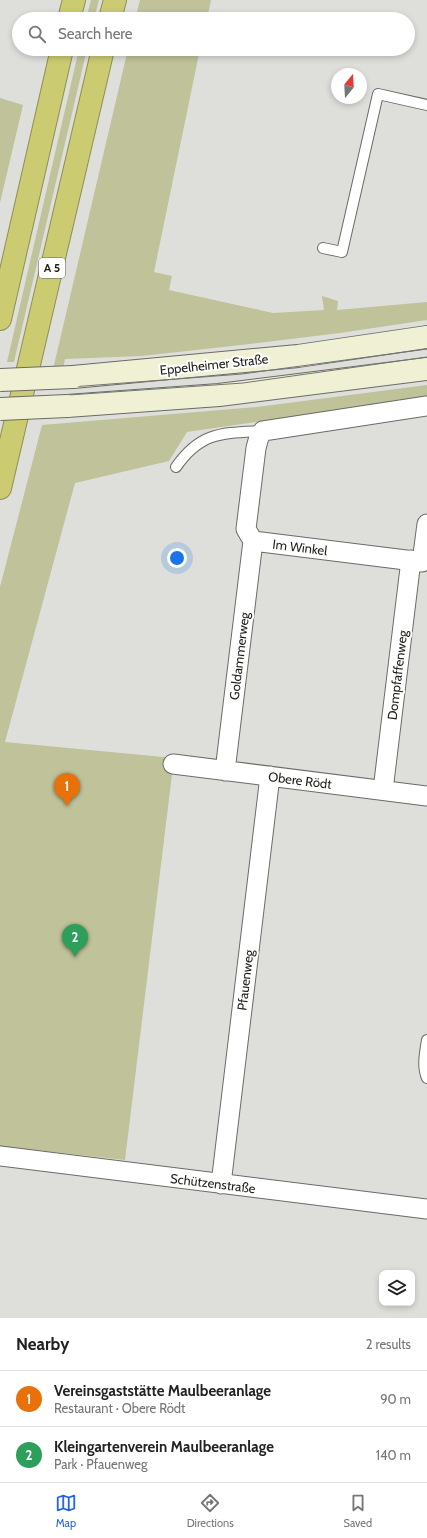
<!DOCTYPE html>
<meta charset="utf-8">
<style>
:root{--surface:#fff;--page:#f6f6f6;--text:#222;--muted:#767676;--line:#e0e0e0;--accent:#2563eb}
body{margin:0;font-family:Cabin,sans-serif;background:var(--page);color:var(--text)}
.controls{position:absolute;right:12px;bottom:12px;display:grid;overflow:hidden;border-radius:8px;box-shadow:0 2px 6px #0003}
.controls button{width:36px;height:36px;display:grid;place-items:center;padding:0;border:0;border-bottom:1px solid var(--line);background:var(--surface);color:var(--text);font:20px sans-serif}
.compass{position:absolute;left:331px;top:68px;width:36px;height:36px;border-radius:50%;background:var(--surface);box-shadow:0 2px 6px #0003;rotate:18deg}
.you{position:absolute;left:177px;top:558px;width:14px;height:14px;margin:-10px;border:3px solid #fff;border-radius:50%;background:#1a73e8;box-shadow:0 0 0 6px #1a73e833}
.badge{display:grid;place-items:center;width:26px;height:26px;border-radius:50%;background:var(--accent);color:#fff;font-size:13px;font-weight:700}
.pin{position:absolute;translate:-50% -33px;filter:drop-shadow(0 1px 2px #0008)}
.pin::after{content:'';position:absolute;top:21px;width:14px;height:12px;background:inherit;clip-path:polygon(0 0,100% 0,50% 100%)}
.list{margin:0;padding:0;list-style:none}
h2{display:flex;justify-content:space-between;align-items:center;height:52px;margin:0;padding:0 16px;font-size:17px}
h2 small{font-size:13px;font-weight:400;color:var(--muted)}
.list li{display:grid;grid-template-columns:26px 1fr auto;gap:12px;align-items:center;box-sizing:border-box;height:56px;padding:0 16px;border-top:1px solid var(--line)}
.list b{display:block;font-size:15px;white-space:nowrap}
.list p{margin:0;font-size:13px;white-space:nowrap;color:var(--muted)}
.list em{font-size:13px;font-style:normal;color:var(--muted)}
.icon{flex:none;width:22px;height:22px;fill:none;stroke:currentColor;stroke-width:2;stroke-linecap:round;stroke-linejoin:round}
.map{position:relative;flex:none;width:427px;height:1318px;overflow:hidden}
.search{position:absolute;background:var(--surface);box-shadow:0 2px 6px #0003;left:12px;right:12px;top:12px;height:44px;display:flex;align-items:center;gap:10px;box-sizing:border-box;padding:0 14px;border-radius:22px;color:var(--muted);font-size:15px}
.sheet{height:164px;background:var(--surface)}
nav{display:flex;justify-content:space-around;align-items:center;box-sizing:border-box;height:56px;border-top:1px solid var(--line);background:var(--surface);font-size:11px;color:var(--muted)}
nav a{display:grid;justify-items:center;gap:2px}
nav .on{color:var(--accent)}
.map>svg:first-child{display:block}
.green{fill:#c0c299}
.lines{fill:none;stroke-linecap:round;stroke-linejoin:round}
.service-casing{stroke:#6a6a67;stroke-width:12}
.minor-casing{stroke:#6a6a67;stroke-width:21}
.secondary-casing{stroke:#6a6a67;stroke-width:24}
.motorway-casing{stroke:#8e8f53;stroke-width:24}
.service{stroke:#fff;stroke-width:10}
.minor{stroke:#fff;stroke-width:19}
.secondary{stroke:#eff0d4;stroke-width:22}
.motorway{stroke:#cbcc71;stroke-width:22}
.tram{stroke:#757573;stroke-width:1}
.secondary-bridge-casing{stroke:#6a6a67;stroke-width:24;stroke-linecap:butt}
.secondary-bridge{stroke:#eff0d4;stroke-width:22}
.labels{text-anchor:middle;stroke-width:4;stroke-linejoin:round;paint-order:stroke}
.shield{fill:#fffffe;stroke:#626260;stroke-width:1}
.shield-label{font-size:12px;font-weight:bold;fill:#1e1e1c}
.street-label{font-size:13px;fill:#1e1e1c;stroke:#fffffe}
</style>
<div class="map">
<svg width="427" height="1318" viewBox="0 0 427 1318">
<rect width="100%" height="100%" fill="#dedfdb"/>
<path class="green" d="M 91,0 L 99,0 L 94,19 L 86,19 Z
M 140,0 L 211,0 L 207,19 L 135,19 Z
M 79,49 L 87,49 L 14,362 L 7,362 Z
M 128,49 L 200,49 L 154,272 L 172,276 L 169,290 L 273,313 L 324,310 L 322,296 L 338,301 L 337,310 L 427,302 L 427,320 L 340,333 L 241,345 L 142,356 L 65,359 L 61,378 L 51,378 Z
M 0,98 L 23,105 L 0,203 Z
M 427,385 L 427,397 L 187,432 L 169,461 L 75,483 L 5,742 L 174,758 L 125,1160 L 0,1146 L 0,587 L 42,425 L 257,407 Z"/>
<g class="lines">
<g class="service-casing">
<path id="service" d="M 323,248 L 342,252 L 378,94 L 427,105
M 176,467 C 201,431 223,433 263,431
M 427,1040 C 425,1052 422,1067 427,1078"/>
</g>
<g class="minor-casing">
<path id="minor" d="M 253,541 L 246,529 L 256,448 L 259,437 L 263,431 L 427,406
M 253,541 L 422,562 L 427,524
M 173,764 L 427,796
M 225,771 L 253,541
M 383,790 L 411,560
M 0,1156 L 427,1209
M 221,1184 L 270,776"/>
</g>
<g class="secondary-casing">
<path id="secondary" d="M 73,377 L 298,356 L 427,337
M 67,406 L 219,395 L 427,369"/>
</g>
<g class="motorway-casing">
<path id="motorway" d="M 69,19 L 74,0
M 110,19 L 115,0
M 0,319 L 62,49
M 0,488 L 103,49"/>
</g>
<use href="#service" class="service"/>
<use href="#minor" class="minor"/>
<use href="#secondary" class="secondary"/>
<use href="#motorway" class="motorway"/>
<path class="tram" d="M 0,391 L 71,387 L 242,374 L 427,349
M 0,398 L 69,395 L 243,383 L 427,357"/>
<g class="secondary-bridge-casing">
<path id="secondary-bridge" d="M 0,380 L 73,377
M 0,409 L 67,406"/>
</g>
<use href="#secondary-bridge" class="secondary-bridge"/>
</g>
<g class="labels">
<rect class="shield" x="39" y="258" width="26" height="20" rx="3"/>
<g class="shield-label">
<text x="52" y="272">A 5</text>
</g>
<g class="street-label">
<text transform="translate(214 364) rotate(-6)" y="5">Eppelheimer Straße</text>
<text transform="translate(300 547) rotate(7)" y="5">Im Winkel</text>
<text transform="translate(239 656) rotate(-83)" y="5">Goldammerweg</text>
<text transform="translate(397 675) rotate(-83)" y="5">Dompfaffenweg</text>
<text transform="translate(300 780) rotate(7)" y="5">Obere Rödt</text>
<text transform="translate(245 980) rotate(-83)" y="5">Pfauenweg</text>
<text transform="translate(213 1183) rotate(7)" y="5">Schützenstraße</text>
</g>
</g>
</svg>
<div class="controls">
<button><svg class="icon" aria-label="layers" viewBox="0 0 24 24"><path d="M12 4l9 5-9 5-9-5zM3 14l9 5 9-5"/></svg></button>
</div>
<svg class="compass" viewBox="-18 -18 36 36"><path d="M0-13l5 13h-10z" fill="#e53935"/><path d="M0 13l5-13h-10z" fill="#767676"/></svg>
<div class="you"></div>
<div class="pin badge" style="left:67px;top:806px;background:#e8710a">1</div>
<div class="pin badge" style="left:75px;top:957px;background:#2e9e5b">2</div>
<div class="search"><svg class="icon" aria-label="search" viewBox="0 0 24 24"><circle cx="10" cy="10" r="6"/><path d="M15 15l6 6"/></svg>Search here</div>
</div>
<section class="sheet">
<h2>Nearby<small>2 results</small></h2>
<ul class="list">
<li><span class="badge" style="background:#e8710a">1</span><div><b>Vereinsgaststätte Maulbeeranlage</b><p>Restaurant · Obere Rödt</p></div><em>90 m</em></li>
<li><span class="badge" style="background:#2e9e5b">2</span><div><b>Kleingartenverein Maulbeeranlage</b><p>Park · Pfauenweg</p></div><em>140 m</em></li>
</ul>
</section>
<nav>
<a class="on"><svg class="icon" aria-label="map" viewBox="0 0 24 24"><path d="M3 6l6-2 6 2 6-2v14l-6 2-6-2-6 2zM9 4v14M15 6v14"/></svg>Map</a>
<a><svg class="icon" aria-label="directions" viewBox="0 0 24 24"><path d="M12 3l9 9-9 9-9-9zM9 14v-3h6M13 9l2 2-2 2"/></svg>Directions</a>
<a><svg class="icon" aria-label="saved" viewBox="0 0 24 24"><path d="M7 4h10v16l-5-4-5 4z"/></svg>Saved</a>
</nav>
